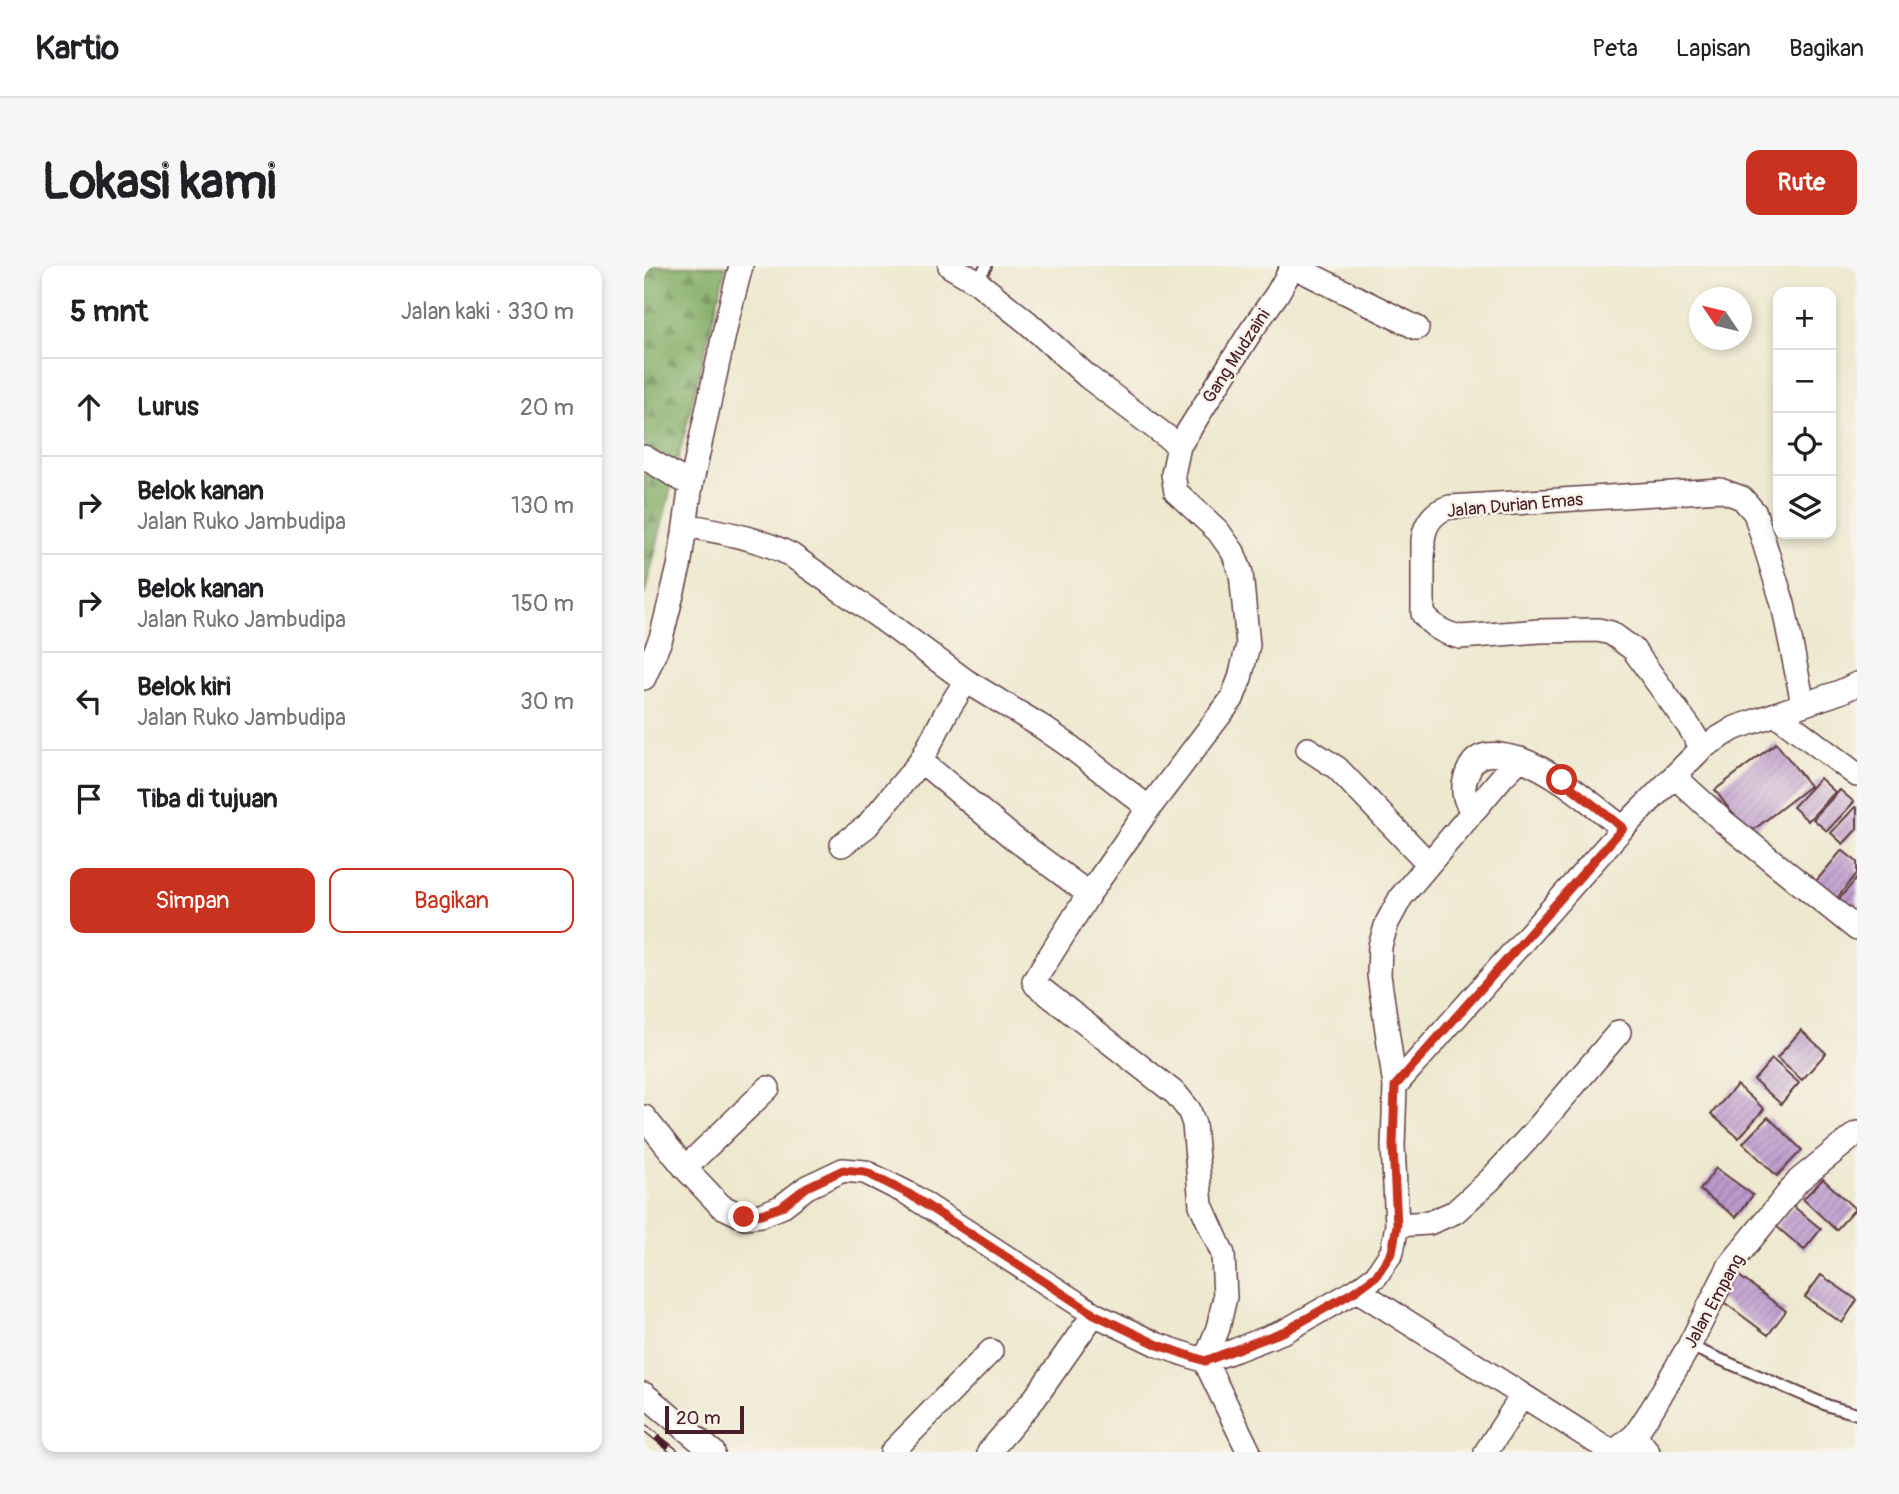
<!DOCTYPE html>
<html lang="id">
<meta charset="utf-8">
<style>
:root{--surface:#fff;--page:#f6f6f6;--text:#202124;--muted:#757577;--line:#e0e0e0;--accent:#c8321e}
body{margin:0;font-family:Pangolin,sans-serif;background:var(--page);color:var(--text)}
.controls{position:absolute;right:21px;top:21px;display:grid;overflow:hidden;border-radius:14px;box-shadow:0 4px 10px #0003}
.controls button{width:63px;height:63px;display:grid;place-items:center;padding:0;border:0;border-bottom:2px solid var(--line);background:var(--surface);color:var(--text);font:35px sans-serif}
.compass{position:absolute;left:1045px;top:21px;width:63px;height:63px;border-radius:50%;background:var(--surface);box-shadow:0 4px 10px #0003;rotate:305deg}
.scale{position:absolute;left:21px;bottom:18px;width:79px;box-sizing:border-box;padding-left:7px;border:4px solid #4a1f2b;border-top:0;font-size:19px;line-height:24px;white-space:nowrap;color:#4a1f2b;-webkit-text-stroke:5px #f7f3e8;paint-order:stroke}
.stop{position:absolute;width:21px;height:21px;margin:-16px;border:5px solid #c8321e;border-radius:50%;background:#fff}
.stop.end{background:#c8321e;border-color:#fff;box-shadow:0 2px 7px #0008}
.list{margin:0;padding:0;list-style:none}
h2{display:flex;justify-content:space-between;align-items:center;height:91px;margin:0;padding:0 28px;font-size:30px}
h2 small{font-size:23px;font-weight:400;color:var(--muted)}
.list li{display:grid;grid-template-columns:46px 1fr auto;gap:21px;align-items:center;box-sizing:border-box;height:98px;padding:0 28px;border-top:2px solid var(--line)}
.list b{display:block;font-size:26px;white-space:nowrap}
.list p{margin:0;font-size:23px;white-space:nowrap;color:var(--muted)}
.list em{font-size:23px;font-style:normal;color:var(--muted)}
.actions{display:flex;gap:14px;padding:21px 28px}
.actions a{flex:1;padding:16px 0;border:2px solid var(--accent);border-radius:14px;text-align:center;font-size:24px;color:var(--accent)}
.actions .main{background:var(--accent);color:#fff}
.icon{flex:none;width:38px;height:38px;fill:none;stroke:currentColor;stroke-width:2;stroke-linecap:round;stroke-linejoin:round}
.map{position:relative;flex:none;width:1213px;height:1186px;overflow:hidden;border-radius:14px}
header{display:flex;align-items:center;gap:42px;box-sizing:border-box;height:98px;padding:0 35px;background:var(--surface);border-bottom:2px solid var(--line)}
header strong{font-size:33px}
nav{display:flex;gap:38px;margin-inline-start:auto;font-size:24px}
.intro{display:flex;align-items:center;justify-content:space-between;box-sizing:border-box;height:168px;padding:0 42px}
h1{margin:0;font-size:49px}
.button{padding:18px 32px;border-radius:14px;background:var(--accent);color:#fff;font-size:24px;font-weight:700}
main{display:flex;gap:42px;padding:0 42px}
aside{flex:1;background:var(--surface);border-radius:14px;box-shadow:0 4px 10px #0003}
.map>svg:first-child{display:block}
.forest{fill:url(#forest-firs);stroke:#666648;stroke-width:2}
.building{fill:url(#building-hatch)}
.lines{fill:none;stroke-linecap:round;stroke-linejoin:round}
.lane-casing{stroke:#623d43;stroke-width:14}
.street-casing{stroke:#623d43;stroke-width:26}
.lane{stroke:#fff;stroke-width:10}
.street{stroke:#fff;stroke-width:23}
.rail-casing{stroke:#4a1f2b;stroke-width:8}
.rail{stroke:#f7f3e8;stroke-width:5;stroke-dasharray:16;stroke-linecap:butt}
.route{stroke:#c8321e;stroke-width:9}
.labels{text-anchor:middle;stroke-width:5;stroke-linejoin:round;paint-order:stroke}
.street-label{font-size:18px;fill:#4a1f2b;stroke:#f7f3e8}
</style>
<header>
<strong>Kartio</strong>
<nav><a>Peta</a><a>Lapisan</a><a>Bagikan</a></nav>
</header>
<div class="intro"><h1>Lokasi kami</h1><a class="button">Rute</a></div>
<main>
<aside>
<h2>5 mnt<small>Jalan kaki · 330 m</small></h2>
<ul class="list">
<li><svg class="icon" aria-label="ahead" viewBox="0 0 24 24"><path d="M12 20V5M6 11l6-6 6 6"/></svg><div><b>Lurus</b></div><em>20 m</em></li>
<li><svg class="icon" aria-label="right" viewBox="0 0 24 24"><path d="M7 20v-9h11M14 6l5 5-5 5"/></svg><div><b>Belok kanan</b><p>Jalan Ruko Jambudipa</p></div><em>130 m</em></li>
<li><svg class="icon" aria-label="right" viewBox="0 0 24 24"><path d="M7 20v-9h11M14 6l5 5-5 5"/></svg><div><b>Belok kanan</b><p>Jalan Ruko Jambudipa</p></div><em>150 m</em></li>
<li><svg class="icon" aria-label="left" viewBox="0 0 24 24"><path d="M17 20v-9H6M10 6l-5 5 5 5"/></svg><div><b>Belok kiri</b><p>Jalan Ruko Jambudipa</p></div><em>30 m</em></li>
<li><svg class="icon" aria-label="arrive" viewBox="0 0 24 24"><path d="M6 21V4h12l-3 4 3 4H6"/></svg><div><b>Tiba di tujuan</b></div></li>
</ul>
<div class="actions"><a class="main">Simpan</a><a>Bagikan</a></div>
</aside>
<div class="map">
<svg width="1213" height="1186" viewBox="0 0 1213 1186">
<defs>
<pattern id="forest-firs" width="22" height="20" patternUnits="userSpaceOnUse" patternTransform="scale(1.75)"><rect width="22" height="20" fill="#81ad66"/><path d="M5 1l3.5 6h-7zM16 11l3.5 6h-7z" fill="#6c8c54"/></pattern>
<pattern id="building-hatch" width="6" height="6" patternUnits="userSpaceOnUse" patternTransform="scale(1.75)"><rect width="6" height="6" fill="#bc9ace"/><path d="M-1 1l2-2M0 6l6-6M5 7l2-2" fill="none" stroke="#9b7da7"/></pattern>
</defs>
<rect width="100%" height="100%" fill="#f7f3e8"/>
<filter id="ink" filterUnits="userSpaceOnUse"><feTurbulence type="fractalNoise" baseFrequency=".0143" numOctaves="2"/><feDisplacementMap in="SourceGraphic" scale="14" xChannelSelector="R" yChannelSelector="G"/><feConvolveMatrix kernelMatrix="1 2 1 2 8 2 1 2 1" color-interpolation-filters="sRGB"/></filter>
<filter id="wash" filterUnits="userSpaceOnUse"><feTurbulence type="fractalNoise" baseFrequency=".00686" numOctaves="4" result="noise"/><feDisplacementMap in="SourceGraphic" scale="28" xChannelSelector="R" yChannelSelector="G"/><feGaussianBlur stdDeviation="1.57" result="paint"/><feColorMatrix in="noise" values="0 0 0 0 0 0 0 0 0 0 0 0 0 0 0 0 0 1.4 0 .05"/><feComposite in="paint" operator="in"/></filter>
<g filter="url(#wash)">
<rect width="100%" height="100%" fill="#ede8ce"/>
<path class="forest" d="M 0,0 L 82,0 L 0,330 Z"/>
<g id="blocks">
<path class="building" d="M 1132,477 L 1166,520 L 1104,568 L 1071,524 Z
M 1176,512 L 1191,526 L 1164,555 L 1149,541 Z
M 1196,524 L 1210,536 L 1183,565 L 1169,553 Z
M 1211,541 L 1213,543 L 1213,563 L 1199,578 L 1187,567 Z
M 1198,584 L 1213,596 L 1213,607 L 1189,637 L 1168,620 Z
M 1213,612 L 1213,647 L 1208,653 L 1191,638 Z
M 1157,764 L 1182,787 L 1158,814 L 1133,792 Z
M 1128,793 L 1155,817 L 1137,838 L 1110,814 Z
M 1093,819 L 1120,843 L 1095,872 L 1067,848 Z
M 1124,851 L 1158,884 L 1133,910 L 1099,877 Z
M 1072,902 L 1109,929 L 1092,951 L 1056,924 Z
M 1179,913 L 1211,943 L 1192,964 L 1159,933 Z
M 1149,940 L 1177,963 L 1160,984 L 1132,960 Z
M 1091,1007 L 1142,1045 L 1124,1069 L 1073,1031 Z
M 1177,1009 L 1213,1034 L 1198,1057 L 1161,1031 Z"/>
</g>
</g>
<g filter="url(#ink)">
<use href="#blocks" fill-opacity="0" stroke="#623d43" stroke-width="2"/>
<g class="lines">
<g class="lane-casing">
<path id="lane" d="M 333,16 L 342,0
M 1045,1080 L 1185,1140 L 1213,1148"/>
</g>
<g class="street-casing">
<path id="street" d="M 306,0 L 333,16 L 383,56 L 444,111 L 535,180
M 649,0 L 773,62
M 0,191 L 47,219
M 42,259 C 77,266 115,272 147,289 L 238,353 L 322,415 L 395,459 L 424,479 L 505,542
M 0,412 L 17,372 L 35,301 L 47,219 L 84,50 L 97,0
M 1132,448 L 1213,509
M 1058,482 L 1046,462 L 989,383 L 967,367 L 954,364 L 896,365 L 816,371 C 800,367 789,361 779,348 L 779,274 C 781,257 790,245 806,241 L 1076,224 L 1098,232 L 1111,247 L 1139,338 L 1159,438
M 664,483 L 693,502 L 784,597
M 277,495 L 368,571 L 445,628
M 1030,510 L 1080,556 L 1213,663
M 829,546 C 826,542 822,536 821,531 C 817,519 825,496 836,491 C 848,485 864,491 876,493
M 198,579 L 223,560 L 277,495 L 303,445 L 322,415
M 751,820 L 735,709 L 736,680 L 743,657 L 757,631 L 859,510 L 876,493 C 915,508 946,537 979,562
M 0,851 L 41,902 L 77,940 L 100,951 L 117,949 L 137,941 L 163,921 L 199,904 L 221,906 L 265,928 L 450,1048 L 514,1079 L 561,1095 L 592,1084 L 641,1065 L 713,1024 L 732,1010 L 748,986 L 753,959 L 749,880 L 751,820 L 979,562 L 1058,482 L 1091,462 L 1196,426 L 1213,418
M 41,902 L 124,822
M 753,959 L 785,957 L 811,946 L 846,914 L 891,865 L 975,766
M 713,1024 L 968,1186
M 0,1128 L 69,1186
M 991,1169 L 1004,1186
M 248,1186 L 347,1085
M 345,1186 L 391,1132 L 450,1048
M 605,1186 L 561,1095 L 574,1062 L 581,1031 L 579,988 L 557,939 L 550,858 L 545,844 L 532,828 L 392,719 L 390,715 L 445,628 L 505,542 L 588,433 L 596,412 L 604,379 L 597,307 L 589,286 L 574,265 L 532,226 L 529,208 L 535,180 L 607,65 L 633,28 L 649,0
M 842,1186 L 878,1130
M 970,1186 L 991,1169 L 1010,1140 L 1045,1080 L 1086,999 L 1155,914 L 1213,867"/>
</g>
<use href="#lane" class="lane"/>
<use href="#street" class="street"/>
<g class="rail-casing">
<path id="rail" d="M 0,1161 L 31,1186"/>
</g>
<use href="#rail" class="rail"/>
</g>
</g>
<g class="lines" filter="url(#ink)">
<path class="route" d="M 100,951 L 117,948 L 137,941 L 163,921 L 199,904 L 221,906 L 265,928 L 450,1048 L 514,1079 L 561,1095 L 641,1065 L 713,1024 L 732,1010 L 748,986 L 753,959 L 749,880 L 751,820 L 979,562 L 918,514"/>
</g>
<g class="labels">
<g class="street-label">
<text transform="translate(592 90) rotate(-57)" y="6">Gang Mudzaini</text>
<text transform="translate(871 239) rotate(-5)" y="6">Jalan Durian Emas</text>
<text transform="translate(1070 1035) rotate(-61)" y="6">Jalan Empang</text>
</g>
</g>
</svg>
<div class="controls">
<button>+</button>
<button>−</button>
<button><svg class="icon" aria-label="locate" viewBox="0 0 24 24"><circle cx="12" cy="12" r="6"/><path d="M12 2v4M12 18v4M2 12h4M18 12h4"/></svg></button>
<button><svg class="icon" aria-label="layers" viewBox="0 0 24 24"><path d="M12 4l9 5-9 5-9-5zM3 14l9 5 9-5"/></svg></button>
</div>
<svg class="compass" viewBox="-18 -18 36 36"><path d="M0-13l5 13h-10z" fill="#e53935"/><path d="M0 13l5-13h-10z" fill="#757577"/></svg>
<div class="scale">20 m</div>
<div class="stop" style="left:918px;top:514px"></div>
<div class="stop end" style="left:100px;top:951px"></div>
</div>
</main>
